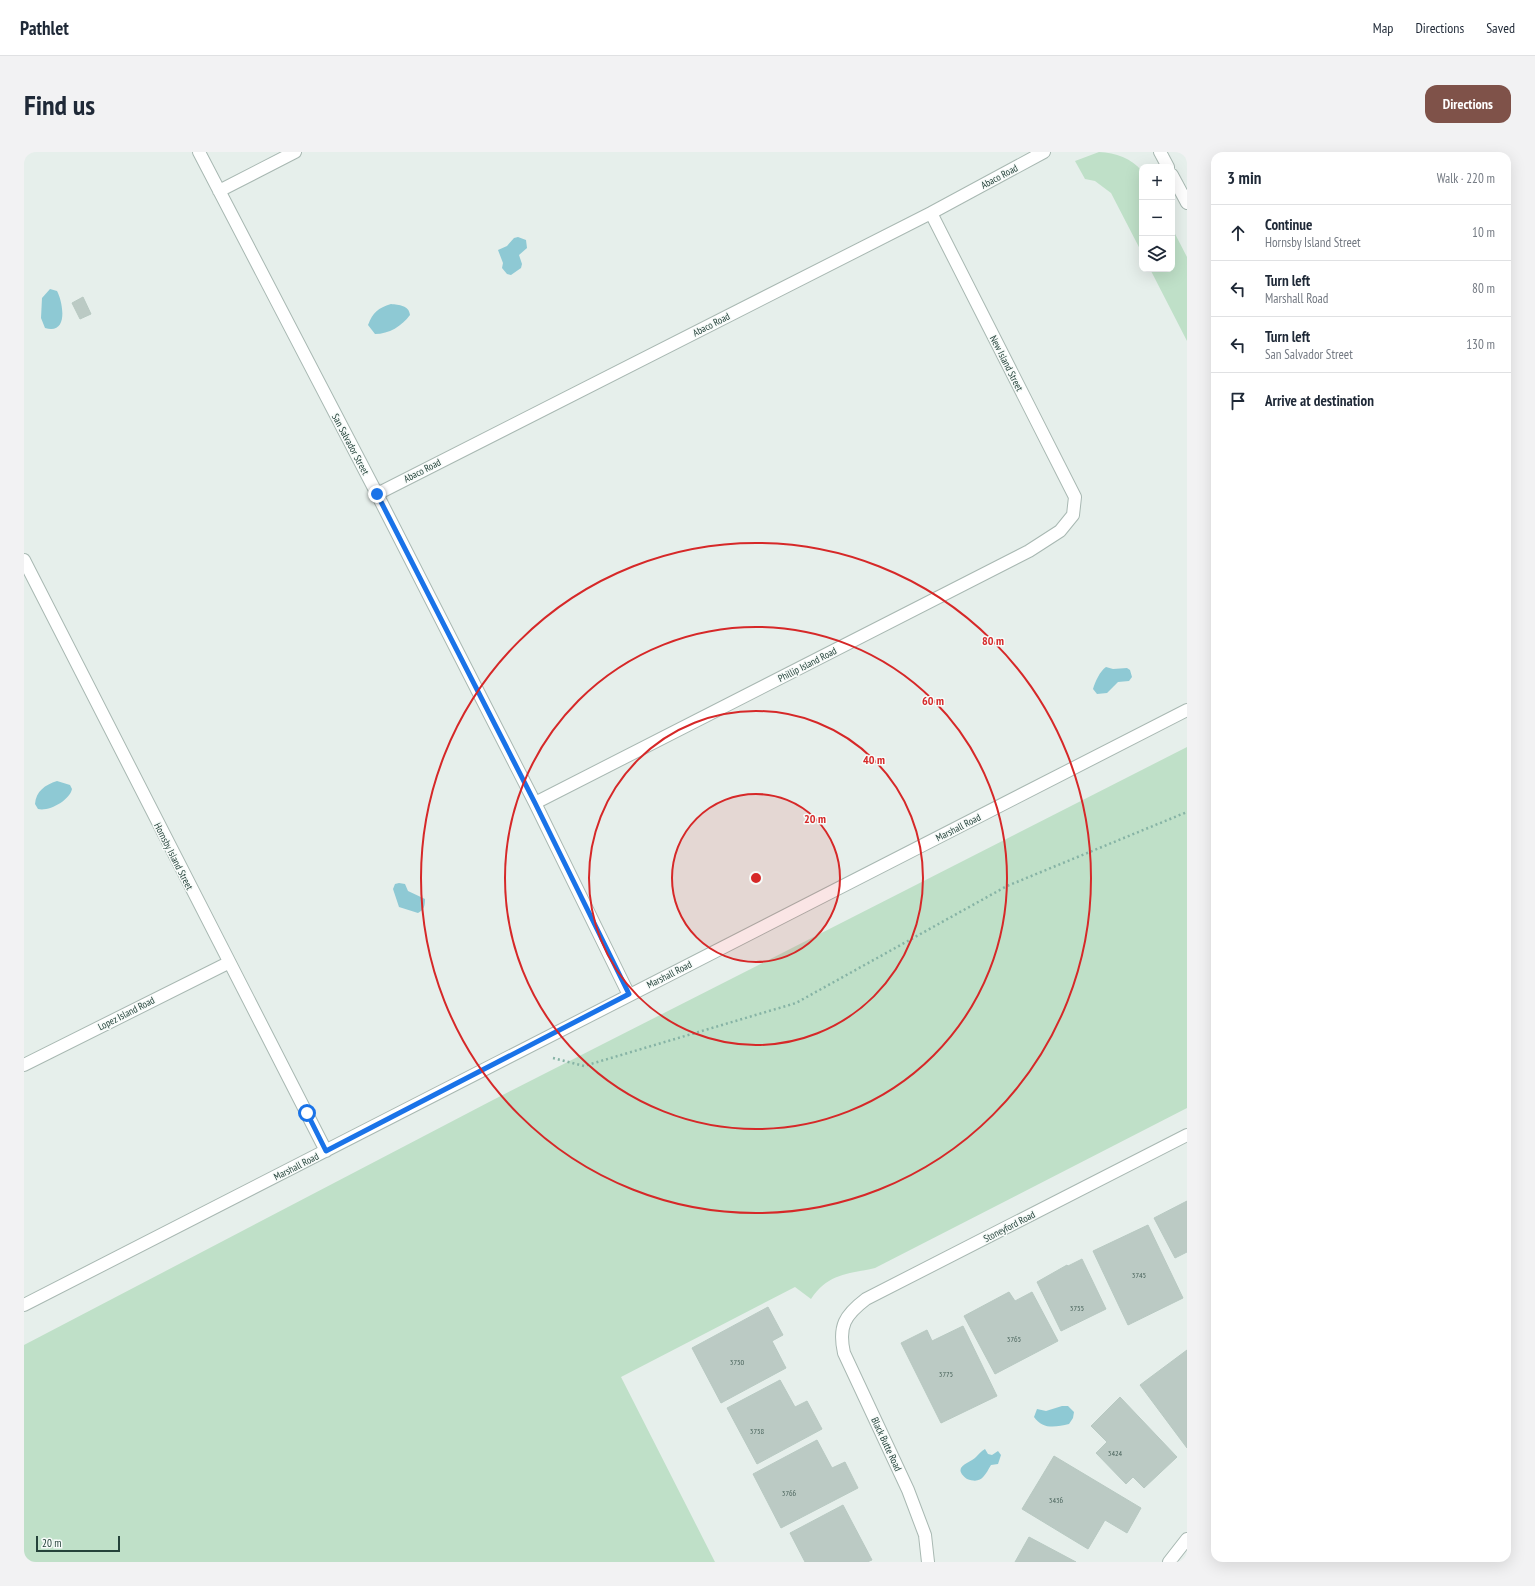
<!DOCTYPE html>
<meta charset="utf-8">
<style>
:root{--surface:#fff;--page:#f2f2f3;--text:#1f2937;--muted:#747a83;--line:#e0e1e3;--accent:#7f5249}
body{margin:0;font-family:"PT Sans Narrow",sans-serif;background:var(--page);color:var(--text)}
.controls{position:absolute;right:12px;top:12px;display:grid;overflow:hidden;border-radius:8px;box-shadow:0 4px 16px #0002}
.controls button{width:36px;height:36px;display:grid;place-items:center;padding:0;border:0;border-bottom:1px solid var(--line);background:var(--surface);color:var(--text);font:20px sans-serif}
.scale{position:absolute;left:12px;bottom:10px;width:84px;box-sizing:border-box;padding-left:4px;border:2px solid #24423a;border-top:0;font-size:11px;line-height:14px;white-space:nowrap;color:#24423a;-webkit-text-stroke:3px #f7fbf9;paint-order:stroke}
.stop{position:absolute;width:12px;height:12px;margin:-9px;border:3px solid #1a73e8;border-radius:50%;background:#fff}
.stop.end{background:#1a73e8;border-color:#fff;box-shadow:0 1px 4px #0008}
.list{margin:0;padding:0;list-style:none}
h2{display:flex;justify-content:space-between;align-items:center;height:52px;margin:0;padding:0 16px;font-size:17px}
h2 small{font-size:13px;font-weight:400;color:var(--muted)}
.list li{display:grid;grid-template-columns:26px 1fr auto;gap:12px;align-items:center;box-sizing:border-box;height:56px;padding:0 16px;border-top:1px solid var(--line)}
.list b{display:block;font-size:15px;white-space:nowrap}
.list p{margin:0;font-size:13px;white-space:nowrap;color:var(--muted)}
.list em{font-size:13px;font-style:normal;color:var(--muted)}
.icon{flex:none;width:22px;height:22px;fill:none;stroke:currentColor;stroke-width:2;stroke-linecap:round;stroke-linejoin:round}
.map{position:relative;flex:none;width:1163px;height:1410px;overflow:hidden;border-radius:12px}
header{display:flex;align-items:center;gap:24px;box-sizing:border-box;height:56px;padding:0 20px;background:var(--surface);border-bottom:1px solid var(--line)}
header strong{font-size:19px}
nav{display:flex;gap:22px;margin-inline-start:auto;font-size:14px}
.intro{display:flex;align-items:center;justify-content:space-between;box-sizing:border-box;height:96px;padding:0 24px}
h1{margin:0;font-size:28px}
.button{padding:10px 18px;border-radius:12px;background:var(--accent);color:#fff;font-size:14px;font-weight:700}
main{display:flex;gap:24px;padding:0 24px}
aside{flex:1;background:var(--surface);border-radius:12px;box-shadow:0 4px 16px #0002}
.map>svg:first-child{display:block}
.green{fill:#bfe0c8}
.water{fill:#8ec9d4}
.building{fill:#bbcac4;stroke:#b8c9c2}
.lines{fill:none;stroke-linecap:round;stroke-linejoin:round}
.minor-casing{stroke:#a8b8b2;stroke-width:14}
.tertiary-casing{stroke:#a8b8b2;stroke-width:14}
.path{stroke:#86b3a5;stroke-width:2.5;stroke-dasharray:2 3;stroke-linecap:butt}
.minor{stroke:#fff;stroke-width:12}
.tertiary{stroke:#fff;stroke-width:12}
.route{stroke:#1a73e8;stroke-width:5}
.ring{fill:none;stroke:#d62828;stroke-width:2}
.labels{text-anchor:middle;stroke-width:3;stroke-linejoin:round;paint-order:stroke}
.number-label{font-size:8px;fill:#4a645c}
.street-label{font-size:10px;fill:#24423a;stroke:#f7fbf9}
.centre{fill:#d62828;stroke:#f7fbf9;stroke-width:2}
.ring-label{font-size:12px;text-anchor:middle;font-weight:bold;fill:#d62828;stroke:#f7fbf9;stroke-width:3;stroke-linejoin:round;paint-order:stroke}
</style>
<header>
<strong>Pathlet</strong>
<nav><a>Map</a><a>Directions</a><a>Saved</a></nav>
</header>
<div class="intro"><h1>Find us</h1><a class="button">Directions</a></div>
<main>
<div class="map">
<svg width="1163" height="1410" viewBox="0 0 1163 1410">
<rect width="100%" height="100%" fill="#e6efeb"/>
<path class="green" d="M 1075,0 C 1092,1 1107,6 1118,19 L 1118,101 L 1087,41 L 1071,29 L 1061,27 L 1051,9 Z
M 1148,76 L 1163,105 L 1163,189 L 1126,117 L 1148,117 Z
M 1163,595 L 1163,956 L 851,1116 C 825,1122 804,1121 787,1147 L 771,1135 L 597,1225 L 691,1410 L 0,1410 L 0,1193 L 467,949 Z"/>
<path class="water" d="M 494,85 L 502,88 L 503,96 L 495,103 L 498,112 L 497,116 L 487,123 L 483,122 L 478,116 L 479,111 L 474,98 L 483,94 L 490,86 Z
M 26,137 L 33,139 C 39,150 45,183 21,176 L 17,166 L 18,146 Z
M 367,152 C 375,153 385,153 386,163 C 378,174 365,182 351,182 L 344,173 C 349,160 354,156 367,152 Z
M 1082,515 L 1089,517 L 1103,516 L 1106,518 L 1108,525 L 1105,529 L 1094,530 L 1083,541 L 1073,542 L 1069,537 C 1071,530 1076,519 1082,515 Z
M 33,629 L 46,633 L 48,637 C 46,648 25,660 14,657 L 11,652 C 12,639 21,633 33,629 Z
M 375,731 L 381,732 L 384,739 L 401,747 C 401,754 400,758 394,761 L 375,755 L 369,737 L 371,732 Z
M 1038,1254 L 1044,1254 L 1050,1260 L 1049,1266 L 1045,1272 C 1032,1275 1019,1278 1010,1265 L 1013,1257 L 1022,1259 Z
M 961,1297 L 964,1302 L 968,1303 L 974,1299 L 977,1303 L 974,1312 L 967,1313 C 960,1325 957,1332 943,1327 C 926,1314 947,1311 952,1305 C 955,1302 957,1299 961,1297 Z"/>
<path class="building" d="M 59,145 L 67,162 L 56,167 L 48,151 Z
M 1163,1049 L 1163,1100 L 1151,1106 L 1130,1066 Z
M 1124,1073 L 1159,1146 L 1104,1173 L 1069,1099 Z
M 1058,1107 L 1082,1157 L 1037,1179 L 1013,1130 L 1043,1113 L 1044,1114 Z
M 985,1140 L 991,1149 L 1008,1140 L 1034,1189 L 971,1222 L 940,1164 Z
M 744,1155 L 759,1183 L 748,1189 L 762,1216 L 697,1251 L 668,1196 Z
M 939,1174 L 973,1244 L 917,1271 L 877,1191 L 903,1178 L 908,1189 Z
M 1163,1198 L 1163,1296 L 1116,1233 Z
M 756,1228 L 771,1255 L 783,1249 L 798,1277 L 733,1312 L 703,1256 Z
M 1096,1245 L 1153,1305 L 1120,1336 L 1109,1325 L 1102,1332 L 1072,1301 L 1083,1290 L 1067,1274 Z
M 793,1288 L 808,1316 L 821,1310 L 834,1336 L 757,1376 L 729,1322 Z
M 1030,1304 L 1117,1356 L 1103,1381 L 1081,1368 L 1064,1397 L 998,1357 Z
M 819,1353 L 848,1408 L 843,1410 L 781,1410 L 766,1381 Z
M 1005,1385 L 1052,1410 L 991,1410 Z"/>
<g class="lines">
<g class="minor-casing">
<path id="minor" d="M 175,0 L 353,342 L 511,651 L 605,843
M 195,39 L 271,0
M 353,342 L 907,61 L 1020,0
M 0,408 L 302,999
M 511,651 L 1005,399 L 1036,379 L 1049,363 L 1051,345 L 907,61
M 0,913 L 204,811
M 0,1153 L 1163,558
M 904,1410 L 901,1383 L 884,1338 L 820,1201 C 814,1174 821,1163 842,1147 L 1163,983
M 1145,1410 L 1163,1387"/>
</g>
<g class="tertiary-casing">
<path id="tertiary" d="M 1136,0 L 1144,15
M 1148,23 L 1163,51"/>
</g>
<path class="path" d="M 529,906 L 560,914 L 772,851 L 983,734 L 1163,660"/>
<use href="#minor" class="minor"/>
<use href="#tertiary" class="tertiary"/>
</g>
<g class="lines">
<path class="route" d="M 283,961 L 302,999 L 605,842 L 511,651 L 353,342"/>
</g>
<circle cx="732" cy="726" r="84" fill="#d62828" fill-opacity=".12"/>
<g class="ring">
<circle cx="732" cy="726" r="84"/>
<circle cx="732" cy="726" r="167"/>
<circle cx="732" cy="726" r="251"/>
<circle cx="732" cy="726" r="335"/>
</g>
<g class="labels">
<g class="number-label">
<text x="1115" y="1126">3745</text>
<text x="1053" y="1159">3755</text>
<text x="990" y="1190">3765</text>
<text x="713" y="1213">3750</text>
<text x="922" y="1225">3775</text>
<text x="733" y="1282">3758</text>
<text x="1091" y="1304">3424</text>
<text x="765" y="1344">3766</text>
<text x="1032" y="1351">3436</text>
</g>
<g class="street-label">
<text transform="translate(975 24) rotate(-28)" y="4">Abaco Road</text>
<text transform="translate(687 172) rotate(-27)" y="4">Abaco Road</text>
<text transform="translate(983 211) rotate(63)" y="4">New Island Street</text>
<text transform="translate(327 292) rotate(62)" y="4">San Salvador Street</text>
<text transform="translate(398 318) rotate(-27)" y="4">Abaco Road</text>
<text transform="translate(783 512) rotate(-27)" y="4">Phillip Island Road</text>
<text transform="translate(934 675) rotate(-27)" y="4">Marshall Road</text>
<text transform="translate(150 704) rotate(63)" y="4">Hornsby Island Street</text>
<text transform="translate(645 822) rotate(-27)" y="4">Marshall Road</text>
<text transform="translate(102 861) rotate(-27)" y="4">Lopez Island Road</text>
<text transform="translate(272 1014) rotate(-27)" y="4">Marshall Road</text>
<text transform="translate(985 1074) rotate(-27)" y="4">Stoneyford Road</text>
<text transform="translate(863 1292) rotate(65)" y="4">Black Butte Road</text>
</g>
</g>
<circle cx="732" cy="726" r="6" class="centre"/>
<g class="ring-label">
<text x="969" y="493">80 m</text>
<text x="909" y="553">60 m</text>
<text x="850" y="612">40 m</text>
<text x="791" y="671">20 m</text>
</g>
</svg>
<div class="controls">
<button>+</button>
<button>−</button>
<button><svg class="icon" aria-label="layers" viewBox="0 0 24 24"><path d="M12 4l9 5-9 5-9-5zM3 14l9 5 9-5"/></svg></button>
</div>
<div class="scale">20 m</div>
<div class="stop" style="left:283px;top:961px"></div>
<div class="stop end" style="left:353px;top:342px"></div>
</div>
<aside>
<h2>3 min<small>Walk · 220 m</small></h2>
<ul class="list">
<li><svg class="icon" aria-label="ahead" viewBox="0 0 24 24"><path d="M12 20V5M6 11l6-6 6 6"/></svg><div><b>Continue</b><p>Hornsby Island Street</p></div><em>10 m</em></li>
<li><svg class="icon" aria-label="left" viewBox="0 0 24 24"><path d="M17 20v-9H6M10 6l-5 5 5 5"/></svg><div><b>Turn left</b><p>Marshall Road</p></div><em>80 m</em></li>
<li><svg class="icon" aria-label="left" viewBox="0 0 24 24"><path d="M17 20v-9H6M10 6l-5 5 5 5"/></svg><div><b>Turn left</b><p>San Salvador Street</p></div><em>130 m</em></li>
<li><svg class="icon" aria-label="arrive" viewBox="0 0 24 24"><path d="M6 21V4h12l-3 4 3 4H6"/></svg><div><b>Arrive at destination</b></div></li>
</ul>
</aside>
</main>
